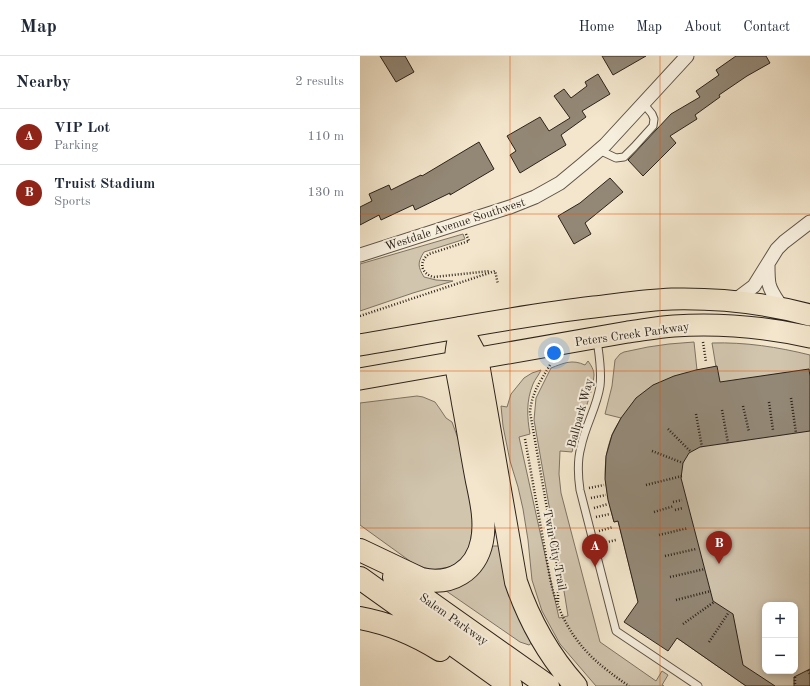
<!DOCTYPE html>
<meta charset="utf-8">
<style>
:root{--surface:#fff;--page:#f6f6f7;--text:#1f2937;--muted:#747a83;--line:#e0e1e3;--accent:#8f2418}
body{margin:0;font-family:"Old Standard TT",serif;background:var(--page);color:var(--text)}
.controls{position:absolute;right:12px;bottom:12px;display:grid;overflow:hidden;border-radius:8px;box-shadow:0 2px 6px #0003}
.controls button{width:36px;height:36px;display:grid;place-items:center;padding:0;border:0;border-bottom:1px solid var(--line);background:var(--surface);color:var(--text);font:20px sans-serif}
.you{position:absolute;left:194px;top:297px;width:14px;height:14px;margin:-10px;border:3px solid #fff;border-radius:50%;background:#1a73e8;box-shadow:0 0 0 6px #1a73e833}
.badge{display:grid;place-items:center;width:26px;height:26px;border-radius:50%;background:var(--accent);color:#fff;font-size:13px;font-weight:700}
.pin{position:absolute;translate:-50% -33px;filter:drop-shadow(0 1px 2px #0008)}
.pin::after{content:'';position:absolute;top:21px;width:14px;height:12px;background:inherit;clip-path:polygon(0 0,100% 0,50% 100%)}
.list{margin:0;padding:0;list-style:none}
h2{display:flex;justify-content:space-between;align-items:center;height:52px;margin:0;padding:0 16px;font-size:17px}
h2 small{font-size:13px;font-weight:400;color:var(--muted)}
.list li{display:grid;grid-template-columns:26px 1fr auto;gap:12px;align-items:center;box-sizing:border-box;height:56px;padding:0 16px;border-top:1px solid var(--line)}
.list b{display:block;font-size:15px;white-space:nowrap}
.list p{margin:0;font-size:13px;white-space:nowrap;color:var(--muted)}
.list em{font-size:13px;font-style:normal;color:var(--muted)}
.map{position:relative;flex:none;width:450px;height:630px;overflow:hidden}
header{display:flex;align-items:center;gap:24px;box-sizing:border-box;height:56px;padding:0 20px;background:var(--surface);border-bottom:1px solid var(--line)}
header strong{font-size:19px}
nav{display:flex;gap:22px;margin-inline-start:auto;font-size:14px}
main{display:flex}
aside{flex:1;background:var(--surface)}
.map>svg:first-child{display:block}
.green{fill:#d1c5ae;stroke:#7e7464;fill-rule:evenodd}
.building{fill:#938876;stroke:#2c2219}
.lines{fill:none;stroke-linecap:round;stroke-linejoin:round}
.service-casing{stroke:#5e5346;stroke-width:9}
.minor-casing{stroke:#5e5346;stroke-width:15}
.primary-casing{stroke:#2c2219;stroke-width:23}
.motorway-casing{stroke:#2c2219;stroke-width:24}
.path{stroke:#2c2219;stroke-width:2.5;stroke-dasharray:1 2;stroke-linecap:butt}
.service{stroke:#f7efde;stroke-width:7}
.minor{stroke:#f7efde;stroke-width:13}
.primary{stroke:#f3e6cc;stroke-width:21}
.motorway{stroke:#f3e6cc;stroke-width:22}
.grid{fill:none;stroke:#df560d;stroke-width:1;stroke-opacity:0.55}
.labels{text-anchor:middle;stroke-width:4;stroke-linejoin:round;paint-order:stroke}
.street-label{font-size:12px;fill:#2c2219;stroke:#f7efde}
</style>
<header>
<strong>Map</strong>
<nav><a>Home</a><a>Map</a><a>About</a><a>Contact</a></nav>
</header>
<main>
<aside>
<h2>Nearby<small>2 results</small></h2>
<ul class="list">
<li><span class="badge">A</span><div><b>VIP Lot</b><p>Parking</p></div><em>110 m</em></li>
<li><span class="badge">B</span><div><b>Truist Stadium</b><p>Sports</p></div><em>130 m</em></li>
</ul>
</aside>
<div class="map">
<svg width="450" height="630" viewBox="0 0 450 630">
<rect width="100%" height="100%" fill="#f3e6cc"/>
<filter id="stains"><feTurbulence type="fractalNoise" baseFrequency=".005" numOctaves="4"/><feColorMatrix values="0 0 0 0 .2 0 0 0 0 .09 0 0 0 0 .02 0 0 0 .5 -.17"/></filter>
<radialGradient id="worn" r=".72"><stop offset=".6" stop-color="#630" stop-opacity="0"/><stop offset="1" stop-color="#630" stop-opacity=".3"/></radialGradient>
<path class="green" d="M 103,178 L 105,183 L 64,196 C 57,207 58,211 64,221 L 76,224 L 93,225 L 53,237 L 0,255 L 0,208 Z
M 334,286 L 337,314 L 356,311 L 352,287 C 385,286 418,291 450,299 L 450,630 L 386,630 L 281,557 L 258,465 L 254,466 C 246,436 240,410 252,379 C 254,373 258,368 261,362 L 245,358 L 252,330 L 255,304 L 260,298 L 264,296 L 288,291 L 309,288 ZM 405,549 L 435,549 L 435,615 L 405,615 Z
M 228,305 C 231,309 234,314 234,319 C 233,334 227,348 222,362 C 217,373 215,384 212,396 L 200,395 L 199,418 L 201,437 L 240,586 L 296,625 L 302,615 L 308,619 L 302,629 L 304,630 L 236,630 L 200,588 L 182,555 L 172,524 L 168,484 L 163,453 L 158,431 L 150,405 L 143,370 L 141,350 L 147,351 L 151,338 L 164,322 L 172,317 L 181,314 C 179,319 175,323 173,328 C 166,345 167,361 170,378 L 159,381 L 199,562 L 208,560 L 205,541 L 174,364 L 176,342 L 191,312 C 204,307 212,303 225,309 Z
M 57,340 L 63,341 L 75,346 L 80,353 L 86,362 L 92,366 L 100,388 L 111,433 L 113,468 L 110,489 L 101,505 L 90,511 L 71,514 L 54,508 L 0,469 L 0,347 Z
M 127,490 L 140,490 L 173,586 L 169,589 L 160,586 L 79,530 Z"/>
<path class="building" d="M 20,0 L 45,0 L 54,16 L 36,26 Z
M 242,0 L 286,0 L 253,19 Z
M 376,0 L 406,0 L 410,7 L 387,20 L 359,39 L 360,41 L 335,59 L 337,63 L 310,80 L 316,87 L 283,120 L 268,104 L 311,58 L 340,41 L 336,35 L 359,19 L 356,14 Z
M 238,18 L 250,38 L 222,55 L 226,61 L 201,79 L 206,89 L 160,117 L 150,99 L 156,95 L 147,80 L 180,61 L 189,75 L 210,62 L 194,40 L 204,33 L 211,42 L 227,30 L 225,26 Z
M 119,86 L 134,113 L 90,139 L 90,137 L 55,154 L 53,149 L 21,164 L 19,159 L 0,169 L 0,151 L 12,145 L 9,138 L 29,129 L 31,134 L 61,119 L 62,120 Z
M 250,122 L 263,136 L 225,167 L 231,178 L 214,188 L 198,160 L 220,147 Z
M 357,310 L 360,326 L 449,313 L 450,320 L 450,375 L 340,391 L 329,397 L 323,407 L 321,422 L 353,545 L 373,558 L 383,609 L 415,630 L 386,630 L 317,582 L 308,595 L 264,566 L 278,546 L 258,465 L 254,466 L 248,444 L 245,423 L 246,400 L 252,379 L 261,362 L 276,342 L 293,329 L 314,320 L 336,314 Z
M 450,613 L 450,630 L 434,630 L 434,621 Z"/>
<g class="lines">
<g class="service-casing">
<path id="service" d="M 239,94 L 256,102 L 264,101 L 274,91 L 293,70 L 294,63 L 292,58 L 283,47
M 237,284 C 239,299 242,314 240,330 C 237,351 225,370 221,391 C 217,405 218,420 220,434 L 256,575 L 338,630"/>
</g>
<g class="minor-casing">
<path id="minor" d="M 0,199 L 150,151 L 175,141 L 200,127 L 223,108 L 245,89 L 327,0
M 408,209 C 408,215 408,222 409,228 C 411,237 418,245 423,253
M 374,245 L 394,230 L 417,193 L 424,186 L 450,166"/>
</g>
<g class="primary-casing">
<path id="primary" d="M 0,289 C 78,276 155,260 234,251 C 260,248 286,244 312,243 C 359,242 405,247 450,259
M 0,323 L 268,276 C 283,274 299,271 314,270 C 360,267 405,271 450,281"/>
</g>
<g class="motorway-casing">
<path id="motorway" d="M 101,272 L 117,302 L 156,526 C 169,564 189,600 216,630
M 0,494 L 61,523 C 91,530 116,515 122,485 C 126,465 121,444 117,425 C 112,399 108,373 103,347 C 101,334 98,321 96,308 C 95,298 99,282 101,272
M 34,521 L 188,630
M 0,522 L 151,630
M 0,562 C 28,567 56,579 80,594"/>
</g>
<path class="path" d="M 106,178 L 109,185 L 69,198 C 58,206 61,218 74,221 L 130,215
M 0,260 L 135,215 L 138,228
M 343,286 L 346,306
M 190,309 C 180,326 172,336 170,356 L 198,515 L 198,547
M 431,342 L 436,377
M 409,346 L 413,374
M 383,350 L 389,376
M 362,354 L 368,387
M 336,358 L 342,391
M 308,373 L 331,396
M 165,383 L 190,522 C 196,553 211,582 235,604 C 245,613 257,622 269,630
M 292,395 L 323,407
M 286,429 L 322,420
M 229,432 L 244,429
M 231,442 L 246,439
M 313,446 L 322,444
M 234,452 L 248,448
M 315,454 L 323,452
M 294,456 L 314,450
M 236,461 L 250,458
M 239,475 L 253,471
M 299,479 L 328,472
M 243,487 L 256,484
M 305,500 L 336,493
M 310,521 L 345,513
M 316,544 L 351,535
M 323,568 L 354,546
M 349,586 L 369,556
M 448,614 L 450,618
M 435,621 L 435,630"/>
<use href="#service" class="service"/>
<use href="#minor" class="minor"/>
<use href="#primary" class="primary"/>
<use href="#motorway" class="motorway"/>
</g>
<path class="grid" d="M 150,0 L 150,630M 300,0 L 300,630M 0,158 L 450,158M 0,315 L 450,315M 0,472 L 450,472"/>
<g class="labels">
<g class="street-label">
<text transform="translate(95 168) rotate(-18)" y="4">Westdale Avenue Southwest</text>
<text transform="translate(272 278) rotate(-8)" y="4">Peters Creek Parkway</text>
<text transform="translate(220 357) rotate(-75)" y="4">Ballpark Way</text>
<text transform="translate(195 494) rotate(79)" y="4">Twin City Trail</text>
<text transform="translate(94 563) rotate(35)" y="4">Salem Parkway</text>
</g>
</g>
<rect width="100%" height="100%" filter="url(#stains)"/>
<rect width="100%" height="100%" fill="url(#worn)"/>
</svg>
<div class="controls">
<button>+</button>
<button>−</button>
</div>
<div class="you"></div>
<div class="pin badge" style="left:235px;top:511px">A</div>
<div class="pin badge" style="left:359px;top:508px">B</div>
</div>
</main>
